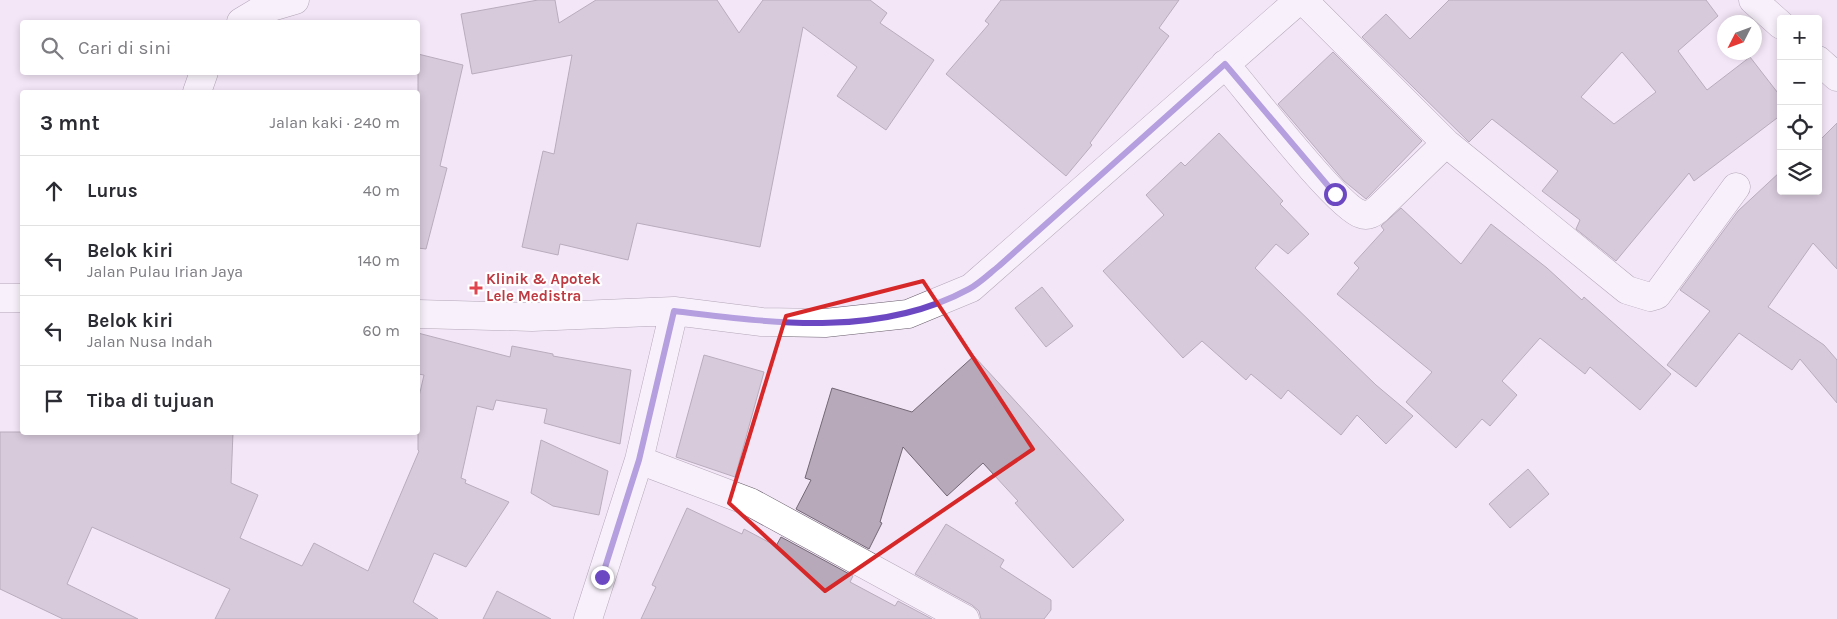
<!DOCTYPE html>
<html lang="id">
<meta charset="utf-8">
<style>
:root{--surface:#fff;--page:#f2f2f3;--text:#2b2b33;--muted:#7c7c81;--line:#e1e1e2}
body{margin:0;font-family:Karla,sans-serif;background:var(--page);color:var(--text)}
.controls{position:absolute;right:15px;top:15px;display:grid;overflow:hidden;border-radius:5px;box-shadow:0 2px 8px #0003}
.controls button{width:45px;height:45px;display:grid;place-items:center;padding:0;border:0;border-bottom:1px solid var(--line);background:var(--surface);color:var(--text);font:25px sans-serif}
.compass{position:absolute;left:1717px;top:15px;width:45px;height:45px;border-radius:50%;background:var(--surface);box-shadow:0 2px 8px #0003;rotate:228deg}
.stop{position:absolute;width:15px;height:15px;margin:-11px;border:4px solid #6c49c2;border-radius:50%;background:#fff}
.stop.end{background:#6c49c2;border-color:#fff;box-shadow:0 1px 5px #0008}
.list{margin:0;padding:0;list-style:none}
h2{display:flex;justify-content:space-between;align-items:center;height:65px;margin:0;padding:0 20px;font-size:21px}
h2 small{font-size:16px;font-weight:400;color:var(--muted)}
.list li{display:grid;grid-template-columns:32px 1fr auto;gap:15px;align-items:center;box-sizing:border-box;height:70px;padding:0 20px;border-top:1px solid var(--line)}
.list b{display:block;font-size:19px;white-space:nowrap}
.list p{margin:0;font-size:16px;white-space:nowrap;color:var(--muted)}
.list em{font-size:16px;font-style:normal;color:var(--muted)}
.icon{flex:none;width:28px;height:28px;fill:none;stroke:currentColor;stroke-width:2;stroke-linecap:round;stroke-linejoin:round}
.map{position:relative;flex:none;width:1837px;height:619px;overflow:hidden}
.search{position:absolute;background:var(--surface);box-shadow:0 2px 8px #0003;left:20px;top:20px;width:400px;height:55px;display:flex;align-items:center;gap:12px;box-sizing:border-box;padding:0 18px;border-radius:5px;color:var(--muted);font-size:19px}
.panel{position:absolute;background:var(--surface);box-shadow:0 2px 8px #0003;left:20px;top:90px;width:400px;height:345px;border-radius:5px}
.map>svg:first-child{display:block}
.building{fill:#b7a9b9;stroke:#736775;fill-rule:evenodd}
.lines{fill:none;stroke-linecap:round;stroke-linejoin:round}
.minor-casing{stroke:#685c6b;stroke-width:29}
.minor{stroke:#fff;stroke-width:28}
.route{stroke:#6c49c2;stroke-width:6}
.marked{fill:none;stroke:#d62828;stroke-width:4;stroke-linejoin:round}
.health-dot{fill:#e0444e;stroke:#fff;stroke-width:2}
.labels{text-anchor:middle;stroke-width:4.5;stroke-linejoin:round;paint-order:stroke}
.health-label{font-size:15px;font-weight:bold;fill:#be3a42;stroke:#fff;text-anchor:start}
</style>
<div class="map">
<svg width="1837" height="619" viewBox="0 0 1837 619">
<rect width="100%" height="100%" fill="#f3e6f7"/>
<path class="building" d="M 538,0 L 555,0 L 559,23 L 596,0 L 717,0 L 739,33 L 763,0 L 870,0 L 887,13 L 880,23 L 934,60 L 886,130 L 837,96 L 857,67 L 803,27 L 760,247 L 637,223 L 628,260 L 560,244 L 558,255 L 522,247 L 543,151 L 554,154 L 572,55 L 472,74 L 461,14 Z
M 1001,0 L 1179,0 L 1159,28 L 1169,36 L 1090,143 L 1092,145 L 1066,176 L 946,74 L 989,24 L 985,21 Z
M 1449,0 L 1706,0 L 1718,16 L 1678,51 L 1707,90 L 1750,57 L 1781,97 L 1781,115 L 1694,181 L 1689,173 L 1616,261 L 1576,229 L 1580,220 L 1542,191 L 1558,171 L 1492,119 L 1469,142 L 1362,37 L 1386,14 L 1410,39 ZM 1622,52 L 1656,92 L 1614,124 L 1581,97 Z
M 1333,52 L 1422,141 L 1366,199 L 1344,181 L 1278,104 Z
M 418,54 L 463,65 L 440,166 L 447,168 L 426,249 L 418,248 Z
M 1837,123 L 1837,269 L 1813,243 L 1768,307 L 1824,345 L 1837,360 L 1837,403 L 1800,359 L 1792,370 L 1739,333 L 1696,387 L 1667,365 L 1710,311 L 1680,290 L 1738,211 L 1781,171 L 1781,191 L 1818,191 L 1818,142 Z
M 1219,133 L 1283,201 L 1280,204 L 1309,234 L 1288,254 L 1276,244 L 1255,268 L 1376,385 L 1413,416 L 1386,444 L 1357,415 L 1341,435 L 1288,390 L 1281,399 L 1251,374 L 1246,380 L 1202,341 L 1183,358 L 1103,271 L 1164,215 L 1146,195 L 1181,162 L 1185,166 Z
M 1401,208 L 1461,264 L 1491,224 L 1547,268 L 1582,300 L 1584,297 L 1671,374 L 1640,410 L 1590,367 L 1585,374 L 1540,338 L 1502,381 L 1517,395 L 1490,426 L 1482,419 L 1456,448 L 1406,402 L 1432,372 L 1337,294 L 1359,268 L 1354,263 L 1384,230 L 1381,226 Z
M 1042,287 L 1073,326 L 1046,347 L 1015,308 Z
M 418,333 L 510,357 L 512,346 L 553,354 L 553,356 L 631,370 L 620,444 L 544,423 L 547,409 L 496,400 L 493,410 L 477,406 L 461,478 L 466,480 L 465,483 L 509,502 L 466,567 L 434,553 L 413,602 L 438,619 L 215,619 L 230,589 L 92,527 L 67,584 L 138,619 L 63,619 L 0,589 L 0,432 L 233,432 L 231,483 L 258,495 L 240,538 L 302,566 L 314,543 L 368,571 L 419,451 L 418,450 L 418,401 L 424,375 L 418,374 Z
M 704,355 L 764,372 L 735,477 L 676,457 Z
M 974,356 L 1124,520 L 1073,568 L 1015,503 L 1018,501 L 983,463 L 947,496 L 903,447 L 880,522 L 882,523 L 869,549 L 796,509 L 811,480 L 805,478 L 832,388 L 912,412 Z
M 541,440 L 608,471 L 599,515 L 553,506 L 531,493 Z
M 1528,469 L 1549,494 L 1510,528 L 1489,504 Z
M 687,508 L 742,534 L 744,529 L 776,546 L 781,537 L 853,576 L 850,582 L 895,606 L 898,601 L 932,619 L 641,619 L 656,587 L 652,585 Z
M 946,524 L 1004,560 L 1000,567 L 1051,600 L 1051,610 L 1044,619 L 981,619 L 979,611 L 972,605 L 915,574 Z
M 497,591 L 551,619 L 483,619 Z"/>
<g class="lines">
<g class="minor-casing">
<path id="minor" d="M 1303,0 L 1446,143 L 1627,290 L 1650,297 L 1657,295 L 1736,187
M 1753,0 L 1781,25
M 241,22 L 261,10 L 295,0
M 1818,60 L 1837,77
M 1225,64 C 1247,89 1338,208 1361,214 C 1368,217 1373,213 1378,209 L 1446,143
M 197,92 L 204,72
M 0,298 L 22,298
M 418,314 L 532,317 L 674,311 L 762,322 L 825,323 L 908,314 L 971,288 L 1299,0
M 639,460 L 750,502 L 965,619
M 588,619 L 639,460 L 674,311"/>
</g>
<use href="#minor" class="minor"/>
</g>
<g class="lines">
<path class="route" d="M 602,577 L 639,460 L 674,311 C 772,323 879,338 969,289 C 980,283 990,273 999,266 L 1225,64 L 1335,194"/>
</g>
<path d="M0 0H1837V619H0ZM 923,281 L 1033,449 L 825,591 L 729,503 L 786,316 Z" fill="#f3e6f7" fill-opacity=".55" fill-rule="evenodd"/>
<path class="marked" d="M 923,281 L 1033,449 L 825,591 L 729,503 L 786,316 Z"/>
<path class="health-dot" d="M473.5 280.5h5v5h5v5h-5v5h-5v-5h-5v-5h5z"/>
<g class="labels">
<g class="health-label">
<text x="486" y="284">Klinik &amp; Apotek<tspan x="486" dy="17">Lele Medistra</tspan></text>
</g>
</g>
</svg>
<div class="controls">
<button>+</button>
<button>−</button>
<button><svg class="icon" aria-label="locate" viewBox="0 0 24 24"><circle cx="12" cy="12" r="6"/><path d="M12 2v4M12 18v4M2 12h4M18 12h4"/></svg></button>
<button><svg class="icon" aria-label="layers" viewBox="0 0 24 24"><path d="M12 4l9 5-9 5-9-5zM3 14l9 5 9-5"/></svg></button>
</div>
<svg class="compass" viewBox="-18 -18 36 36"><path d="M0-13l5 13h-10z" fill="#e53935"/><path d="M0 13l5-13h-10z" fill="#7c7c81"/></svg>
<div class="stop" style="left:1335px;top:194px"></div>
<div class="stop end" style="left:602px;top:577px"></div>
<div class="search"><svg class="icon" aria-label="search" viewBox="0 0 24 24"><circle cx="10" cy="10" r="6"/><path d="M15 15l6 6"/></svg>Cari di sini</div>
<section class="panel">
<h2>3 mnt<small>Jalan kaki · 240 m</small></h2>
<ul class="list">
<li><svg class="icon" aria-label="ahead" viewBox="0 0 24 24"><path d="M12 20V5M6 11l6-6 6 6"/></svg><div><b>Lurus</b></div><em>40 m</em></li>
<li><svg class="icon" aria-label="left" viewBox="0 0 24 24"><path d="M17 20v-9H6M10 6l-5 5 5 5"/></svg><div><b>Belok kiri</b><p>Jalan Pulau Irian Jaya</p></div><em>140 m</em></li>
<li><svg class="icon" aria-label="left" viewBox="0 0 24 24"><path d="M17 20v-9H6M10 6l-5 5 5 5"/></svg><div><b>Belok kiri</b><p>Jalan Nusa Indah</p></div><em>60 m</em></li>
<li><svg class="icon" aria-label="arrive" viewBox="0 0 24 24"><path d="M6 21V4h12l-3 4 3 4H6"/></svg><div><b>Tiba di tujuan</b></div></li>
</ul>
</section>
</div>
